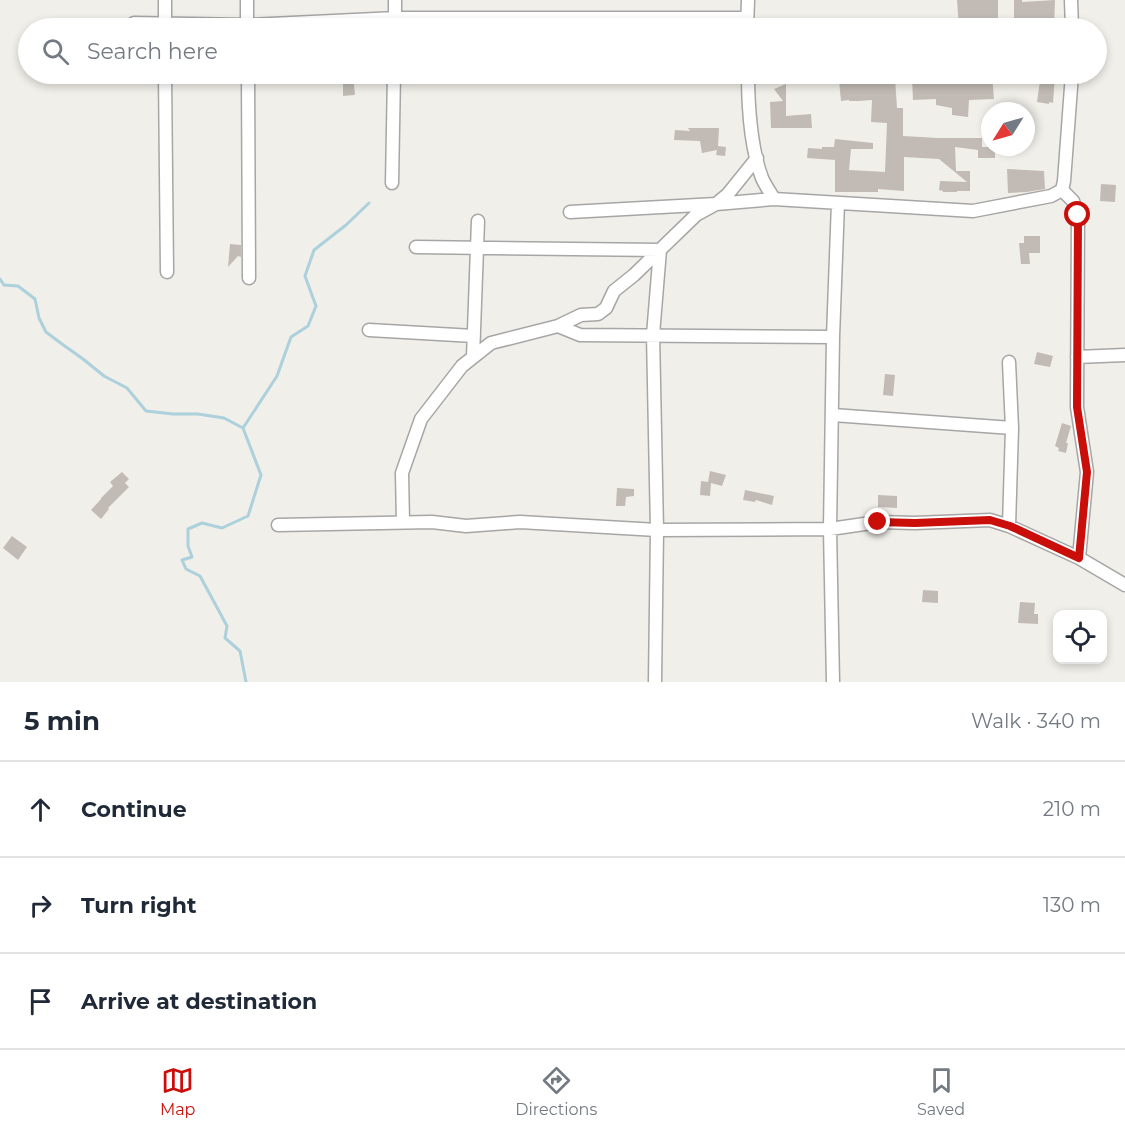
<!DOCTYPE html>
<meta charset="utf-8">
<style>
:root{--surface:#fff;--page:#f6f6f7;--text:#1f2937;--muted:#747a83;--line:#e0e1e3;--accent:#ca0e0a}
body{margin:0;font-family:Montserrat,sans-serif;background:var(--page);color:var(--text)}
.controls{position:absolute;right:18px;bottom:18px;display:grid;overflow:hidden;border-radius:12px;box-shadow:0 3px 9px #0003}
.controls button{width:54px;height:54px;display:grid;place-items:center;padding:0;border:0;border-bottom:2px solid var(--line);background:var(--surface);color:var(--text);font:30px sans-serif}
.compass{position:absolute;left:981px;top:102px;width:54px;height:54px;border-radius:50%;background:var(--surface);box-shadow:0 3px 9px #0003;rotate:233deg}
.stop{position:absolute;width:18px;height:18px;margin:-14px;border:4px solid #ca0e0a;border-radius:50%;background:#fff}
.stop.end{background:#ca0e0a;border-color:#fff;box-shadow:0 2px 6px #0008}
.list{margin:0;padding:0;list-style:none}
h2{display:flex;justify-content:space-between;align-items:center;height:78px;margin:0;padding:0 24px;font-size:26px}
h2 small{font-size:20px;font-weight:400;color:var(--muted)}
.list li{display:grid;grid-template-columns:39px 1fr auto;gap:18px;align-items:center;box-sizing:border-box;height:96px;padding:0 24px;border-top:2px solid var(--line)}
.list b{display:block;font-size:22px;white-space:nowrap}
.list em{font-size:20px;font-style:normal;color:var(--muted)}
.icon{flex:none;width:33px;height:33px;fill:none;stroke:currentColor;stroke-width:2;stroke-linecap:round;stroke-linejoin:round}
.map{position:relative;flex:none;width:1125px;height:682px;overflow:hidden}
.search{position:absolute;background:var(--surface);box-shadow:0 3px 9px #0003;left:18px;right:18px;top:18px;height:66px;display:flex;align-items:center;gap:15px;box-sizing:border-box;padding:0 21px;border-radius:33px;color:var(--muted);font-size:22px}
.sheet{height:366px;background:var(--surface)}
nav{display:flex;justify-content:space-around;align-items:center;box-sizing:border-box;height:84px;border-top:2px solid var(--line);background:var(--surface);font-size:16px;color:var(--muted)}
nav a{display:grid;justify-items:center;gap:3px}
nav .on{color:var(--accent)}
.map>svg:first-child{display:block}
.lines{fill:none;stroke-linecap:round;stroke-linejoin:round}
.stream{stroke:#acd0dc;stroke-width:3}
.building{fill:#c2bbb5}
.street-casing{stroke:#a6a6a6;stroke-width:15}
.street{stroke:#fff;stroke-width:12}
.route{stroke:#ca0e0a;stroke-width:8}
</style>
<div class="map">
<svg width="1125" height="682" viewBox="0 0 1125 682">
<rect width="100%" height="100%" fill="#f1efe9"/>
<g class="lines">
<path class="stream" d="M 0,279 L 4,285 L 18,286 L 35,299 L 39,318 L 46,332 L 62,344 L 83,359 L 104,376 L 127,388 L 146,411 L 173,414 L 198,414 L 224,418 L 243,428 L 261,475 L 248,516 L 222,528 L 202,523 L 188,529 L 188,546 L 192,557 L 182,560 L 186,569 L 200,576 L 227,626 L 225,638 L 240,651 L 246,682
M 243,428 L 277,376 L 291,337 L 308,326 L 316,306 L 305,276 L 314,250 L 346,225 L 369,203"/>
</g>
<path class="building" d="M 957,0 L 998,0 L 998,28 L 959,28 Z
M 1014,0 L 1022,0 L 1022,2 L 1055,0 L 1054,28 L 1014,28 Z
M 343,74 L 353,74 L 355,95 L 343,96 Z
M 983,74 L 992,74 L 994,99 L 969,100 L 968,117 L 952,115 L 952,108 L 936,105 L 936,99 L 913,100 L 912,78 L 975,77 L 983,76 Z
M 1041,74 L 1055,74 L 1053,103 L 1049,102 L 1049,104 L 1037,102 Z
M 862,77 L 862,79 L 870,78 L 870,79 L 895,78 L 897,108 L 903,108 L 903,136 L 938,138 L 982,138 L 982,147 L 995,147 L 995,158 L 978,158 L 978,150 L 955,147 L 956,171 L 970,171 L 970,191 L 957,191 L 957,192 L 943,192 L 943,191 L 939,190 L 940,181 L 967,182 L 939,159 L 904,157 L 904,191 L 878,189 L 878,192 L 835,192 L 835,160 L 807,158 L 808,148 L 822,149 L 822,147 L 834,147 L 835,139 L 873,143 L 873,149 L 851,149 L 849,170 L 885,172 L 887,123 L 871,122 L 872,100 L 858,101 L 849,101 L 849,100 L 841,101 L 839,80 Z
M 786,84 L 786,116 L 811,114 L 812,128 L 771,128 L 770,102 L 783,101 L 774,89 Z
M 688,128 L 719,128 L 718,146 L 726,147 L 725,156 L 716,155 L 717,150 L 702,153 L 700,141 L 674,140 L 675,130 L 690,131 Z
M 1007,169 L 1044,171 L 1045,189 L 1027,192 L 1008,193 Z
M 1101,184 L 1116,185 L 1115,202 L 1100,201 Z
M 1024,236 L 1040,236 L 1040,253 L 1029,253 L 1030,264 L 1021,264 L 1019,243 L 1024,243 Z
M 230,244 L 241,245 L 241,257 L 238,256 L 228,267 Z
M 1037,352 L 1053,356 L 1050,367 L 1034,364 Z
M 885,374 L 895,375 L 893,396 L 883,395 Z
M 1062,423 L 1071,426 L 1066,443 L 1068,443 L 1066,453 L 1058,451 L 1059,448 L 1055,446 Z
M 710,471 L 726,475 L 722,486 L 711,483 L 710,496 L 700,495 L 701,481 L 708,482 Z
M 122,472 L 129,479 L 125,483 L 129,487 L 108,508 L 109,509 L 101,519 L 91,510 L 101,499 L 101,498 L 113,486 L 110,482 Z
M 617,488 L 634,489 L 634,496 L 626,497 L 625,506 L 616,506 Z
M 745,490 L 774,496 L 772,505 L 756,500 L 755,502 L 743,500 Z
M 878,495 L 897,496 L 897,508 L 878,507 Z
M 12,536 L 27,547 L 18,560 L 3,548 Z
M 923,590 L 938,591 L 938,603 L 922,602 Z
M 1020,602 L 1035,603 L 1034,614 L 1038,614 L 1038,624 L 1018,623 Z"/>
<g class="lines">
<g class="street-casing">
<path id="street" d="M 395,0 L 395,28
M 1071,0 L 1072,28
M 134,23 L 247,25 L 396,18 L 747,18
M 165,28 L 165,0
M 247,28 L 247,0
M 747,28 L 748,0
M 165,74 L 167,272
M 248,74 L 249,278
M 748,74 C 748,105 751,149 762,178 C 765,185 770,192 774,199
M 392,183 L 394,74
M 1062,190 L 1073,201 L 1078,215 L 1077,407 L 1087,472 L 1079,558
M 570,212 L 716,204 L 774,199 L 973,211 L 1051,196 L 1062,190 L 1064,181 L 1072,74
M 416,247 L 660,250 L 653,335 L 657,530 L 655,682
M 558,326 L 580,335 L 833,337
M 369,330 L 474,336
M 473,357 L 478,221
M 1077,357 L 1125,355
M 1009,362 L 1012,428 L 1009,526
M 833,415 L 1012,428
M 403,522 L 402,473 L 421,419 L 462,366 L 491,343 L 558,326 L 581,315 L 598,314 L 606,308 L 614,291 L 634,275 L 696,215 L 716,204 L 728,194 L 757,158
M 278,525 L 432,522 L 466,526 L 520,522 L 657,530 L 830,529 L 878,522 L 915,523 L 990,520 L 1009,526 L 1079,558 L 1125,585
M 833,682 L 830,529 L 833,337 L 838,203"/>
</g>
<use href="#street" class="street"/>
</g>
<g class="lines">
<path class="route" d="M 878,522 L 915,523 L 990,520 L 1010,526 L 1079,558 L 1087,472 L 1077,407 L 1078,215"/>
</g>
</svg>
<div class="controls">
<button><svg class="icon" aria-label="locate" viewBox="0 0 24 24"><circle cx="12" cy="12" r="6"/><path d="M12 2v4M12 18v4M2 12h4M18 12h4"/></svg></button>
</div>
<svg class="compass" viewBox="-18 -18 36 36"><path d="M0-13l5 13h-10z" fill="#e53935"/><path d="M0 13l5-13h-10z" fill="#747a83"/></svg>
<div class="stop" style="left:1078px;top:215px"></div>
<div class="stop end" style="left:878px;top:522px"></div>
<div class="search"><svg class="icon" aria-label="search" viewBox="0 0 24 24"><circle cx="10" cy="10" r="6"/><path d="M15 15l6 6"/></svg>Search here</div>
</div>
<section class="sheet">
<h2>5 min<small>Walk · 340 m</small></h2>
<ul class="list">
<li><svg class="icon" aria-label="ahead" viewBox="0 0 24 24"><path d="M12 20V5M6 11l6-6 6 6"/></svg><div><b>Continue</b></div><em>210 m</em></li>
<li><svg class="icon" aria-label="right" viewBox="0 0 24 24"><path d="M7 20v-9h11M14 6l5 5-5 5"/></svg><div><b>Turn right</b></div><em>130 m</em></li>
<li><svg class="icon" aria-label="arrive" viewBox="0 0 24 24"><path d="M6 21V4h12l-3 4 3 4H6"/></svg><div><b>Arrive at destination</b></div></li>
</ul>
</section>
<nav>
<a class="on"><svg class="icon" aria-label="map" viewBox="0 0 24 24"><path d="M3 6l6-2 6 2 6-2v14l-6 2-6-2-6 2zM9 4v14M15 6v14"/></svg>Map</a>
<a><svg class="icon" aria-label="directions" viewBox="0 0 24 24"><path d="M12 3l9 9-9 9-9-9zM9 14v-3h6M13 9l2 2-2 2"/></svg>Directions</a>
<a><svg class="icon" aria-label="saved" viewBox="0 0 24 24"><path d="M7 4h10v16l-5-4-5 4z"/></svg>Saved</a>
</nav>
